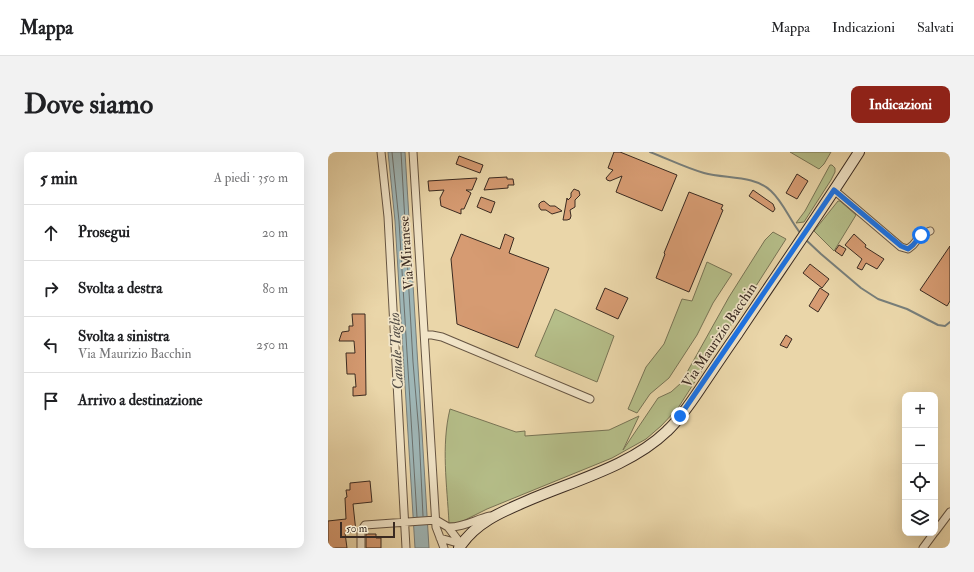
<!DOCTYPE html>
<html lang="it">
<meta charset="utf-8">
<style>
:root{--surface:#fff;--page:#f2f2f2;--text:#202124;--muted:#757577;--line:#e0e0e0;--accent:#8f2418}
body{margin:0;font-family:"IM FELL Double Pica",serif;background:var(--page);color:var(--text)}
.controls{position:absolute;right:12px;bottom:12px;display:grid;overflow:hidden;border-radius:8px;box-shadow:0 4px 16px #0002}
.controls button{width:36px;height:36px;display:grid;place-items:center;padding:0;border:0;border-bottom:1px solid var(--line);background:var(--surface);color:var(--text);font:20px sans-serif}
.scale{position:absolute;left:12px;bottom:10px;width:55px;box-sizing:border-box;padding-left:4px;border:2px solid #3a2a21;border-top:0;font-size:11px;line-height:14px;white-space:nowrap;color:#3a2a21;-webkit-text-stroke:3px #f1e4c7;paint-order:stroke}
.stop{position:absolute;width:12px;height:12px;margin:-9px;border:3px solid #1a73e8;border-radius:50%;background:#fff}
.stop.end{background:#1a73e8;border-color:#fff;box-shadow:0 1px 4px #0008}
.list{margin:0;padding:0;list-style:none}
h2{display:flex;justify-content:space-between;align-items:center;height:52px;margin:0;padding:0 16px;font-size:17px}
h2 small{font-size:13px;font-weight:400;color:var(--muted)}
.list li{display:grid;grid-template-columns:26px 1fr auto;gap:12px;align-items:center;box-sizing:border-box;height:56px;padding:0 16px;border-top:1px solid var(--line)}
.list b{display:block;font-size:15px;white-space:nowrap}
.list p{margin:0;font-size:13px;white-space:nowrap;color:var(--muted)}
.list em{font-size:13px;font-style:normal;color:var(--muted)}
.icon{flex:none;width:22px;height:22px;fill:none;stroke:currentColor;stroke-width:2;stroke-linecap:round;stroke-linejoin:round}
.map{position:relative;flex:none;width:622px;height:396px;overflow:hidden;border-radius:8px}
header{display:flex;align-items:center;gap:24px;box-sizing:border-box;height:56px;padding:0 20px;background:var(--surface);border-bottom:1px solid var(--line)}
header strong{font-size:19px}
nav{display:flex;gap:22px;margin-inline-start:auto;font-size:14px}
.intro{display:flex;align-items:center;justify-content:space-between;box-sizing:border-box;height:96px;padding:0 24px}
h1{margin:0;font-size:28px}
.button{padding:10px 18px;border-radius:8px;background:var(--accent);color:#fff;font-size:14px;font-weight:700}
main{display:flex;gap:24px;padding:0 24px}
aside{flex:1;background:var(--surface);border-radius:8px;box-shadow:0 4px 16px #0002}
.map>svg:first-child{display:block}
.green{fill:#b5be89;stroke:#787455}
.water{fill:#9fb6b6;stroke:#777e7a}
.lines{fill:none;stroke-linecap:round;stroke-linejoin:round}
.shore{stroke:#6c706c;stroke-width:1}
.stream{stroke:#777e7a;stroke-width:2}
.building{fill:#d69b72;stroke:#3a2a21}
.minor-casing{stroke:#665543;stroke-width:9}
.secondary-casing{stroke:#3a2a21;stroke-width:12}
.minor{stroke:#f1e4c7;stroke-width:7}
.secondary{stroke:#f1e4c7;stroke-width:10}
.route{stroke:#1a73e8;stroke-width:5}
.labels{text-anchor:middle;stroke-width:3.5;stroke-linejoin:round;paint-order:stroke}
.street-label{font-size:14px;fill:#3a2a21;stroke:#f1e4c7}
.water-label{font-size:15px;font-style:italic;fill:#534d46;stroke:#f1e4c7}
</style>
<header>
<strong>Mappa</strong>
<nav><a>Mappa</a><a>Indicazioni</a><a>Salvati</a></nav>
</header>
<div class="intro"><h1>Dove siamo</h1><a class="button">Indicazioni</a></div>
<main>
<aside>
<h2>5 min<small>A piedi · 350 m</small></h2>
<ul class="list">
<li><svg class="icon" aria-label="ahead" viewBox="0 0 24 24"><path d="M12 20V5M6 11l6-6 6 6"/></svg><div><b>Prosegui</b></div><em>20 m</em></li>
<li><svg class="icon" aria-label="right" viewBox="0 0 24 24"><path d="M7 20v-9h11M14 6l5 5-5 5"/></svg><div><b>Svolta a destra</b></div><em>80 m</em></li>
<li><svg class="icon" aria-label="left" viewBox="0 0 24 24"><path d="M17 20v-9H6M10 6l-5 5 5 5"/></svg><div><b>Svolta a sinistra</b><p>Via Maurizio Bacchin</p></div><em>250 m</em></li>
<li><svg class="icon" aria-label="arrive" viewBox="0 0 24 24"><path d="M6 21V4h12l-3 4 3 4H6"/></svg><div><b>Arrivo a destinazione</b></div></li>
</ul>
</aside>
<div class="map">
<svg width="622" height="396" viewBox="0 0 622 396">
<rect width="100%" height="100%" fill="#ead6a9"/>
<filter id="stains"><feTurbulence type="fractalNoise" baseFrequency=".005" numOctaves="4"/><feColorMatrix values="0 0 0 0 .2 0 0 0 0 .09 0 0 0 0 .02 0 0 0 .5 -.17"/></filter>
<radialGradient id="worn" r=".72"><stop offset=".6" stop-color="#630" stop-opacity="0"/><stop offset="1" stop-color="#630" stop-opacity=".3"/></radialGradient>
<path class="green" d="M 462,0 L 503,0 L 496,12 L 491,17 Z
M 502,13 L 504,13 L 507,16 L 507,20 L 503,28 L 476,70 L 468,71 L 477,59 Z
M 510,49 L 512,49 L 528,63 L 506,99 L 486,79 Z
M 445,80 L 458,87 L 350,256 L 333,274 L 318,287 L 284,306 L 159,357 L 131,371 L 121,371 C 119,333 113,294 122,257 L 188,280 L 197,279 L 197,284 L 281,278 L 311,264 L 295,298 L 330,246 L 343,240 L 353,231 L 401,145 L 437,88 Z
M 379,110 L 404,122 L 385,151 L 369,183 L 341,226 L 322,242 L 309,261 L 300,257 L 318,215 L 336,192 L 354,147 L 364,149 Z
M 227,157 L 286,184 L 269,230 L 207,204 Z"/>
<path class="water" d="M 60,0 L 77,0 L 101,396 L 87,396 L 67,69 Z"/>
<g class="lines">
<path class="shore" d="M 64,0 L 71,69 L 89,365
M 73,0 L 85,210 L 91,281 L 95,364"/>
<path class="stream" d="M 322,0 C 340,7 358,16 376,21 C 398,27 426,23 443,39 C 456,51 462,69 473,82
M 477,87 L 493,102 L 533,136 L 550,147 L 579,157 L 610,173 L 617,174 L 622,170"/>
</g>
<path class="building" d="M 286,0 L 292,0 L 349,23 L 334,59 L 288,40 L 294,24 L 282,29 L 279,28 L 278,26 L 285,18 L 280,16 Z
M 131,4 L 155,13 L 152,21 L 128,12 Z
M 469,22 L 480,29 L 469,47 L 458,41 Z
M 179,25 L 179,27 L 185,27 L 186,33 L 180,33 L 180,36 L 156,38 L 161,26 Z
M 149,26 L 144,38 L 138,38 L 143,41 L 136,57 L 133,57 L 133,62 L 113,54 L 112,46 L 116,38 L 101,39 L 100,29 Z
M 246,37 L 251,39 L 252,43 L 247,48 L 247,55 L 242,58 L 243,64 L 242,67 L 239,68 L 235,68 L 239,46 L 240,48 L 243,45 L 243,41 Z
M 425,38 L 445,52 L 447,57 L 445,60 L 421,44 Z
M 361,40 L 395,53 L 393,57 L 395,58 L 361,140 L 328,126 L 337,102 L 336,101 Z
M 153,45 L 167,50 L 163,61 L 149,55 Z
M 216,49 L 222,54 L 227,54 L 234,59 L 224,62 L 218,58 L 213,58 L 211,55 L 211,52 L 213,50 Z
M 133,82 L 172,97 L 177,82 L 186,86 L 181,101 L 221,116 L 190,196 L 129,172 L 123,107 Z
M 526,82 L 538,93 L 537,95 L 556,107 L 549,117 L 538,111 L 534,118 L 529,116 L 534,107 L 517,93 Z
M 511,93 L 518,97 L 514,104 L 507,99 Z
M 622,94 L 622,149 L 619,154 L 592,138 Z
M 482,112 L 501,127 L 494,136 L 475,121 Z
M 277,136 L 300,146 L 290,167 L 268,157 Z
M 492,136 L 501,142 L 490,160 L 481,154 Z
M 24,162 L 37,162 L 38,243 L 25,244 L 25,235 L 28,235 L 27,222 L 19,222 L 18,201 L 27,201 L 26,189 L 11,189 L 14,180 L 21,179 L 21,174 L 25,174 Z
M 458,183 L 464,187 L 459,196 L 452,193 Z
M 42,329 L 44,350 L 25,352 L 28,380 L 17,381 L 19,396 L 0,396 L 0,369 L 18,367 L 17,346 L 19,345 L 18,338 L 22,338 L 22,331 Z
M 38,382 L 48,382 L 48,386 L 53,386 L 53,396 L 38,396 Z"/>
<g class="lines">
<g class="minor-casing">
<path id="minor" d="M 53,0 L 60,65 L 78,396
M 85,0 L 108,375 L 116,396
M 506,38 L 573,95 L 580,97 L 585,93 L 593,83 L 602,79
M 97,183 L 104,183 L 114,185 L 262,247
M 120,375 C 135,376 148,367 162,364
M 607,380 L 622,360
M 112,386 L 133,392
M 33,396 L 33,379 L 37,373 L 108,368 L 120,375 L 133,392
M 595,396 L 606,381"/>
</g>
<g class="secondary-casing">
<path id="secondary" d="M 131,396 C 147,371 173,360 199,349 C 245,329 303,314 339,279 C 353,266 364,249 374,234 C 386,216 398,198 410,181 C 450,121 492,61 531,0"/>
</g>
<use href="#minor" class="minor"/>
<use href="#secondary" class="secondary"/>
</g>
<g class="lines">
<path class="route" d="M 352,264 L 506,38 L 573,94 L 580,97 L 585,93 L 593,83"/>
</g>
<g class="labels">
<g class="street-label">
<text transform="translate(78 101) rotate(-94)" y="5">Via Miranese</text>
<text transform="translate(391 183) rotate(-56)" y="5">Via Maurizio Bacchin</text>
</g>
<g class="water-label">
<text transform="translate(68 199) rotate(-93)" y="5">Canale Taglio</text>
</g>
</g>
<rect width="100%" height="100%" filter="url(#stains)"/>
<rect width="100%" height="100%" fill="url(#worn)"/>
</svg>
<div class="controls">
<button>+</button>
<button>−</button>
<button><svg class="icon" aria-label="locate" viewBox="0 0 24 24"><circle cx="12" cy="12" r="6"/><path d="M12 2v4M12 18v4M2 12h4M18 12h4"/></svg></button>
<button><svg class="icon" aria-label="layers" viewBox="0 0 24 24"><path d="M12 4l9 5-9 5-9-5zM3 14l9 5 9-5"/></svg></button>
</div>
<div class="scale">50 m</div>
<div class="stop" style="left:593px;top:83px"></div>
<div class="stop end" style="left:352px;top:264px"></div>
</div>
</main>
